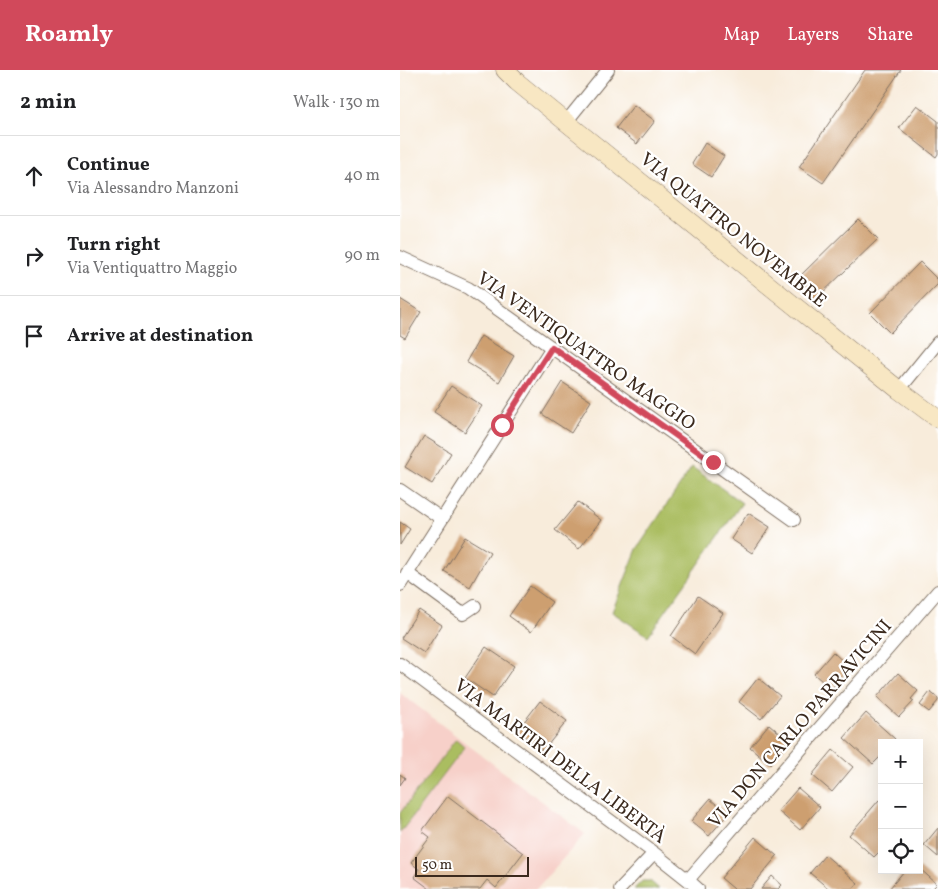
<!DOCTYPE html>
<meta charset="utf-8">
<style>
:root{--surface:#fff;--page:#f6f6f6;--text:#202124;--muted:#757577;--line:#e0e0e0;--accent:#d1495b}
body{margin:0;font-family:Vollkorn,serif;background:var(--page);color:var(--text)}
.controls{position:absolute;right:15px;bottom:15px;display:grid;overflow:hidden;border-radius:0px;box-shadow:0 5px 20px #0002}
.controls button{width:45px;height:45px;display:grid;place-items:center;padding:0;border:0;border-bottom:1px solid var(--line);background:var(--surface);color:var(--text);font:25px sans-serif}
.scale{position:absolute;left:15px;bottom:12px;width:114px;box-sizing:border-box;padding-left:5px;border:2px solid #3b2a1e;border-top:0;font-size:14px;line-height:18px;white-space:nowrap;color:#3b2a1e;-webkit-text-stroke:4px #fff;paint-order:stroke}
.stop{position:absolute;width:15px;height:15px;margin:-11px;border:4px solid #d1495b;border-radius:50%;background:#fff}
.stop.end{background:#d1495b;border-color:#fff;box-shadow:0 1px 5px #0008}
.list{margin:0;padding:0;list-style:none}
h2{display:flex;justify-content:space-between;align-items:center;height:65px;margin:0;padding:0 20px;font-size:21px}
h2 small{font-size:16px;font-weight:400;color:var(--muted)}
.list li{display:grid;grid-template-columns:32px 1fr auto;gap:15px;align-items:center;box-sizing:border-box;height:80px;padding:0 20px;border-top:1px solid var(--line)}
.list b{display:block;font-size:19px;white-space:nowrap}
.list p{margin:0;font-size:16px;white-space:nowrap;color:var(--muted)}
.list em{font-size:16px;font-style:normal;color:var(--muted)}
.icon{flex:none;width:28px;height:28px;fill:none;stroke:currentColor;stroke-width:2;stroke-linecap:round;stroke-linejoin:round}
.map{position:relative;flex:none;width:538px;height:819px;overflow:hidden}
header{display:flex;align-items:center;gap:30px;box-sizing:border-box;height:70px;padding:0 25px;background:var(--accent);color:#fff}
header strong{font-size:24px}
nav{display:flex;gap:28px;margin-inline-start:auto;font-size:18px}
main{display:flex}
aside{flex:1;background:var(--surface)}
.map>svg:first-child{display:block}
.built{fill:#f7d0c9}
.green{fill:#aabd60;stroke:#72743f}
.building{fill:#cd9f70}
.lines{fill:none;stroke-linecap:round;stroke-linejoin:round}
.street-casing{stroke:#7d6e60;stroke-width:14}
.secondary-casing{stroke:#7d6e60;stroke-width:19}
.street{stroke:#fff;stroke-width:12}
.secondary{stroke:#f8e7c3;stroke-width:18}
.route{stroke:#d1495b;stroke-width:6}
.labels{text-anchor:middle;stroke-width:4.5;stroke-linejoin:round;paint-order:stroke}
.street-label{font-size:19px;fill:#3b2a1e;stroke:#fff}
</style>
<header>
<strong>Roamly</strong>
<nav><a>Map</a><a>Layers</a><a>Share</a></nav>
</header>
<main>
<aside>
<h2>2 min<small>Walk · 130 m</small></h2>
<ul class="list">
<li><svg class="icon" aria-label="ahead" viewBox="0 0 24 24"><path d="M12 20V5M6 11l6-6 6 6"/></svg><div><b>Continue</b><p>Via Alessandro Manzoni</p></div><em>40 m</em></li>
<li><svg class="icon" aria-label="right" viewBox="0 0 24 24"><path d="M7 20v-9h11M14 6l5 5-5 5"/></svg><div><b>Turn right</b><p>Via Ventiquattro Maggio</p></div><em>90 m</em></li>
<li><svg class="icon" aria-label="arrive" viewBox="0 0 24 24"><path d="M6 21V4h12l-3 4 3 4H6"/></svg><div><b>Arrive at destination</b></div></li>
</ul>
</aside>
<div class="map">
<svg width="538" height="819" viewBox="0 0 538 819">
<rect width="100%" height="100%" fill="#fff"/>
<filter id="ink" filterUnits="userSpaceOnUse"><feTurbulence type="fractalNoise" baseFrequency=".02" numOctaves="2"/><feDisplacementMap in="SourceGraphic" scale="10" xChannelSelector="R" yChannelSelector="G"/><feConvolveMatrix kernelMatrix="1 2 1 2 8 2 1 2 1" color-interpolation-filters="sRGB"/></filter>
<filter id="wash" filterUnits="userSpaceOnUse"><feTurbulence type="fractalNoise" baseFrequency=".0096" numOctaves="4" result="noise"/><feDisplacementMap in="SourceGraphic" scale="20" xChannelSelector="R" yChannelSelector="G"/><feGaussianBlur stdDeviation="1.12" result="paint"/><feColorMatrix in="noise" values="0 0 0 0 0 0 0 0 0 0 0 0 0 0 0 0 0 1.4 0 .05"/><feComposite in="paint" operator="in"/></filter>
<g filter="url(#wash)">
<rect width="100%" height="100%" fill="#f8ecdb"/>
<path class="built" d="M 0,623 L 185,764 L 136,819 L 0,819 Z"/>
<path class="green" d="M 292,397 L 342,433 L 248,566 L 212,542 L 237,479 Z
M 56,669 L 65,677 L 0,763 L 0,743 Z
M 242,811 L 250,811 L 259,819 L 234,819 Z"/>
<g id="blocks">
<path class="building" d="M 465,0 L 501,0 L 423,113 L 399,97 Z
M 234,35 L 255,51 L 237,74 L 216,58 Z
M 517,35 L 538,51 L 538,84 L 536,87 L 499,58 Z
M 305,73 L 324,86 L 311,107 L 292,94 Z
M 458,149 L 478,169 L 415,230 L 396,210 Z
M 520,192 L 538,210 L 538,214 L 490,263 L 470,243 Z
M 0,229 L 21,242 L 5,268 L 0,265 Z
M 81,266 L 114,286 L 99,312 L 66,292 Z
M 162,312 L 191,331 L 171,363 L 142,344 Z
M 51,316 L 82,336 L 65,362 L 34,342 Z
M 24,366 L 51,383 L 32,414 L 5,397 Z
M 178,432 L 201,450 L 179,479 L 155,460 Z
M 348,443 L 370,457 L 352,483 L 331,469 Z
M 0,452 L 10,459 L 0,475 Z
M 65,467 L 90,482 L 70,517 L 44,501 Z
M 130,516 L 152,532 L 131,562 L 109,546 Z
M 298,526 L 323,543 L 295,584 L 271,566 Z
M 19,540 L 42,555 L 24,583 L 1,568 Z
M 86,577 L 114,596 L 93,627 L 65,608 Z
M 433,582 L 450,598 L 431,619 L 414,604 Z
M 498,603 L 518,621 L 511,629 L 514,631 L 499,647 L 477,627 Z
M 358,608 L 380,626 L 361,649 L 339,632 Z
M 530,622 L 538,628 L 538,631 L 529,642 L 520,635 Z
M 140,631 L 167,651 L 143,681 L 117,661 Z
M 466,643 L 495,669 L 492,673 L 482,673 L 482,685 L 473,694 L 444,668 Z
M 369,654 L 389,671 L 370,694 L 350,677 Z
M 433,680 L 453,697 L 432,722 L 412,705 Z
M 0,704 L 5,708 L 0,715 Z
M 398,718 L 420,737 L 400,760 L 378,741 Z
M 48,726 L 123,783 L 96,818 L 87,810 L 80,819 L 30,819 L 14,807 L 19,799 L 11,793 L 30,767 L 22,761 Z
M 310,729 L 328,744 L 309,766 L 291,751 Z
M 479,730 L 482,733 L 482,779 L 474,787 L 449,765 Z
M 538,758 L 538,787 L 524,775 Z
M 355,767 L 377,786 L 350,819 L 334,819 L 321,808 Z
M 425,785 L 458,813 L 453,819 L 429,819 L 410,803 Z
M 519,798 L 537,814 L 532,819 L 489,819 L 505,800 L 519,800 Z
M 372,806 L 382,815 L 378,819 L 361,819 Z"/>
</g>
</g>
<g filter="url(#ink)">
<use href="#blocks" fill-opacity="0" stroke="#7d6e60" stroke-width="1"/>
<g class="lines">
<g class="street-casing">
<path id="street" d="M 166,52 L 208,0
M 0,187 L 68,218 L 394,450
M 499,320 L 538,272
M 0,420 L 42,449
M 7,503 L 63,544 L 75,536
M 0,515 L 152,277
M 0,594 L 254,783 L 288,810 L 298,819
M 288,810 L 538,521
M 220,819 L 254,783"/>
</g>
<g class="secondary-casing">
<path id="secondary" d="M 105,0 L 117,12 L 166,52 L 499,320 L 538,349"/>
</g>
<use href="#street" class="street"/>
<use href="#secondary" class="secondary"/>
</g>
</g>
<g class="lines" filter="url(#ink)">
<path class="route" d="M 102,355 L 152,277 L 313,392"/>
</g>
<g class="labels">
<g class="street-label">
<text transform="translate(334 159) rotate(39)" y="7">VIA QUATTRO NOVEMBRE</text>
<text transform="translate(187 280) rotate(35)" y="7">VIA VENTIQUATTRO MAGGIO</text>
<text transform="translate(399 653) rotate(-49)" y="7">VIA DON CARLO PARRAVICINI</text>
<text transform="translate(161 690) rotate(37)" y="7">VIA MARTIRI DELLA LIBERTÀ</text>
</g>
</g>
</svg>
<div class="controls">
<button>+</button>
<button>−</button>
<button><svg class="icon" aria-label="locate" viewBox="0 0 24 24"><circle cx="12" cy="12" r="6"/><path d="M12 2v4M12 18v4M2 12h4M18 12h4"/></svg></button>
</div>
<div class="scale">50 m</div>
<div class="stop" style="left:102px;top:355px"></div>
<div class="stop end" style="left:313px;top:392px"></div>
</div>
</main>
